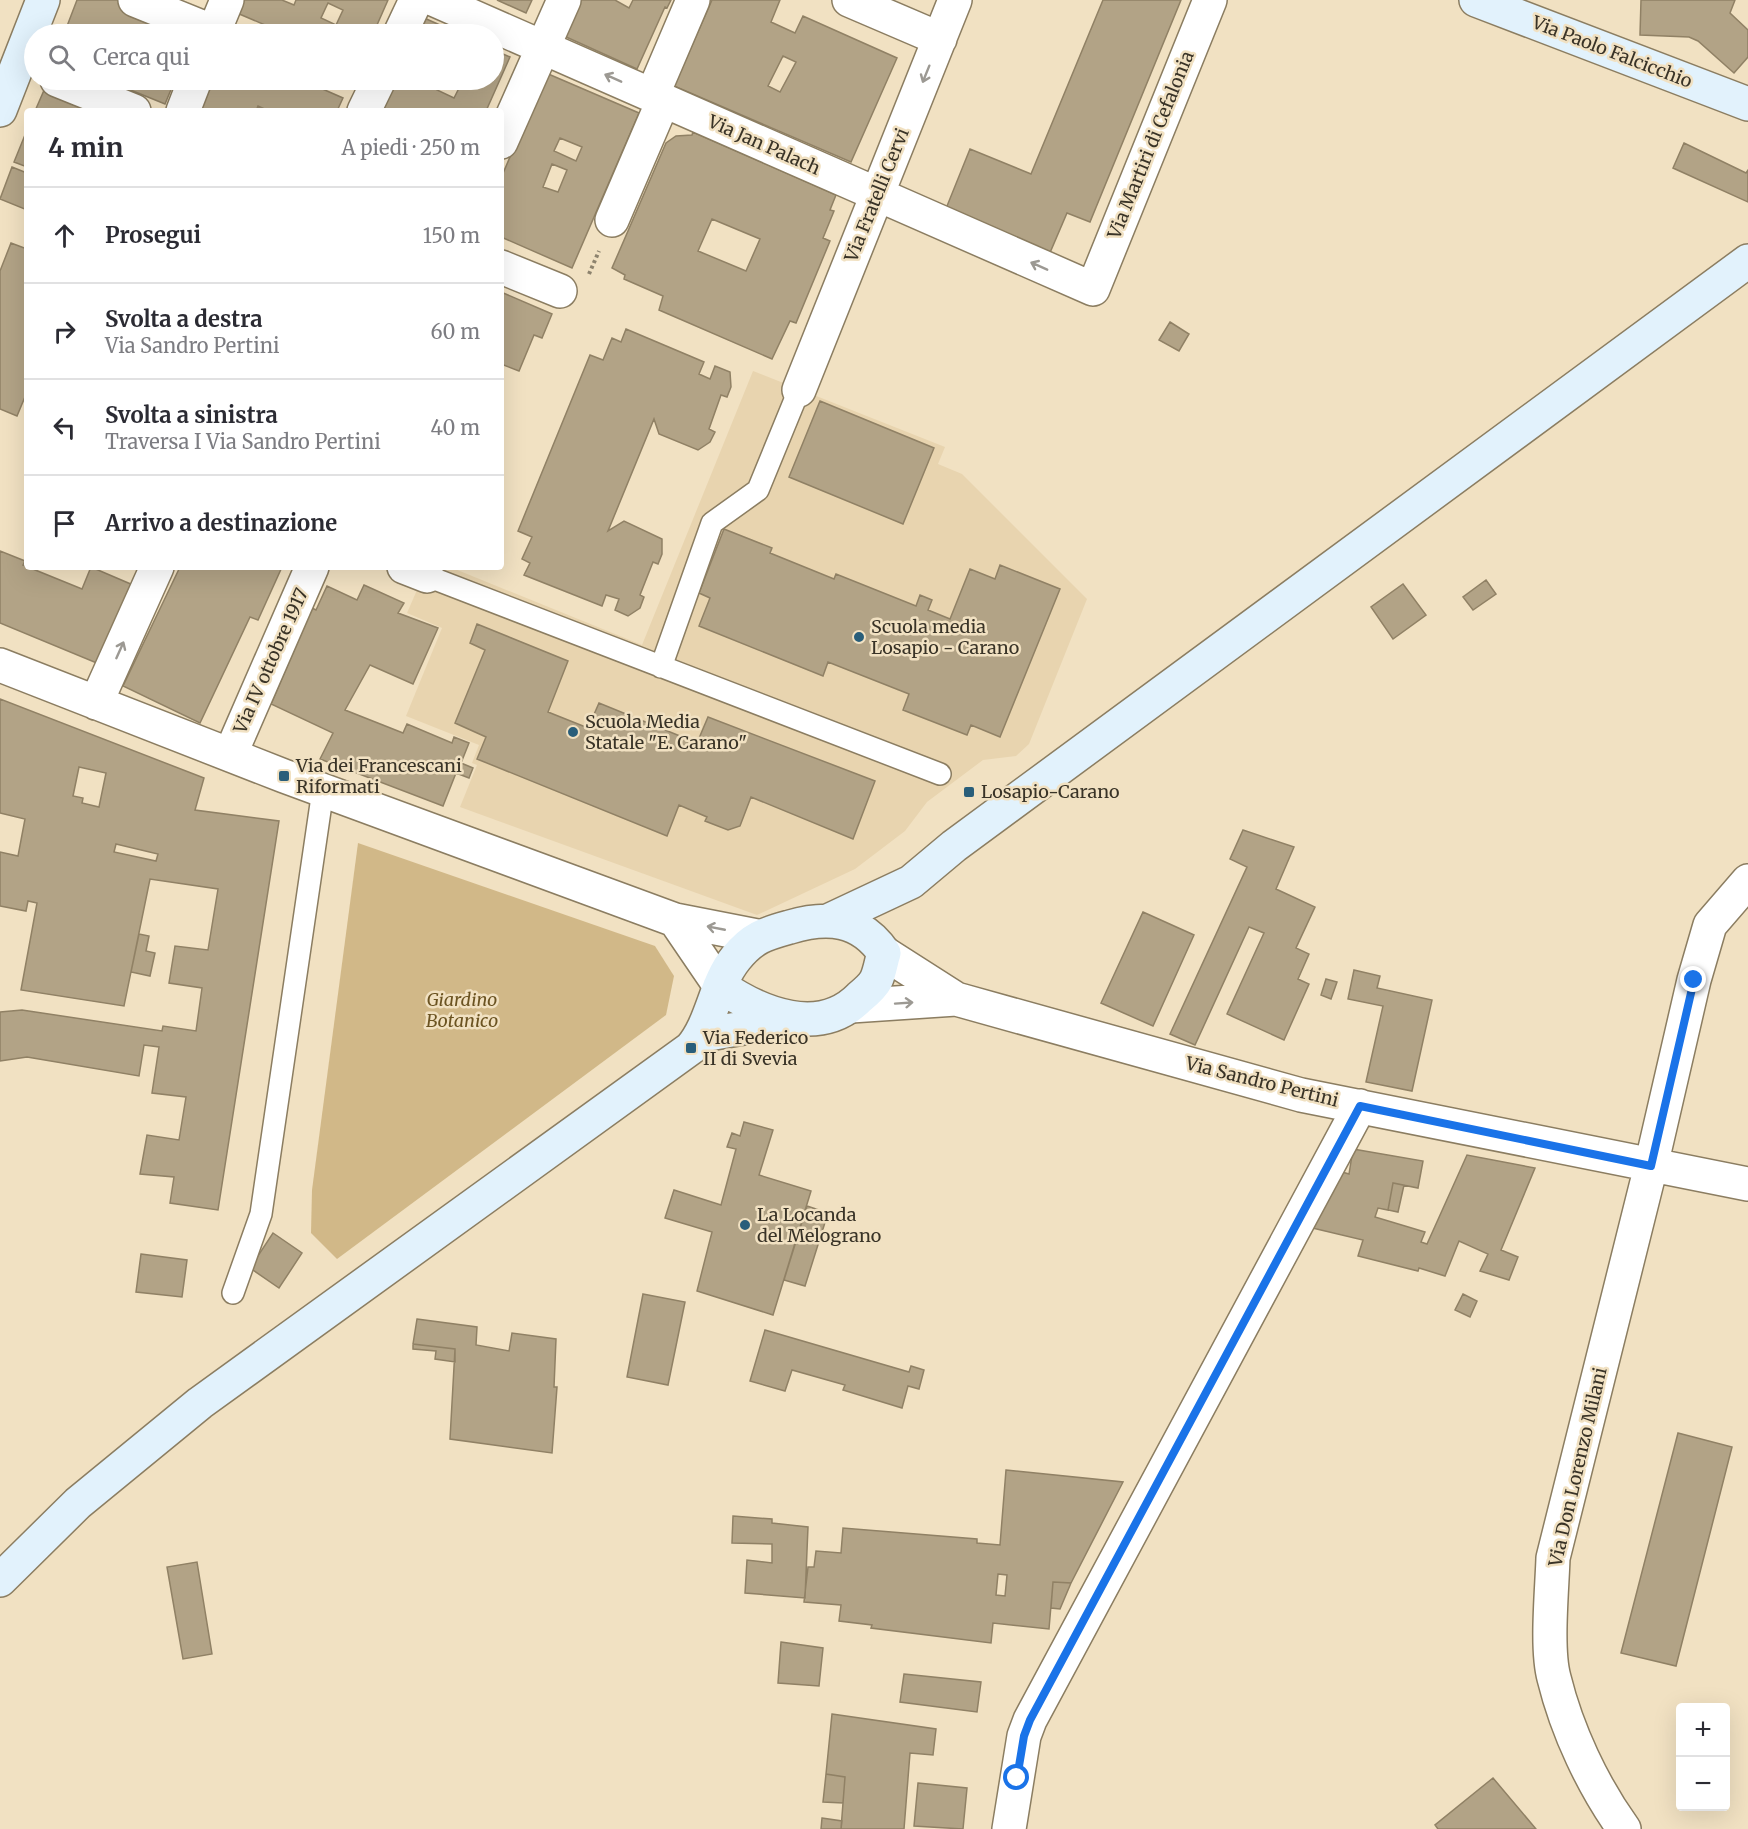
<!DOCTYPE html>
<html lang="it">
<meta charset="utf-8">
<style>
:root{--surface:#fff;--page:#f2f2f3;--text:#2b2b33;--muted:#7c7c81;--line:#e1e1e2}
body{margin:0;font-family:Merriweather,serif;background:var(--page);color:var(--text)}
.controls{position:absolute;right:18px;bottom:18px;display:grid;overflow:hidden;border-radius:6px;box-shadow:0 6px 24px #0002}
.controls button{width:54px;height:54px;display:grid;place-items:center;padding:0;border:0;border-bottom:2px solid var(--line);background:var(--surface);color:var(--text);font:30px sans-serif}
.stop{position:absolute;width:18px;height:18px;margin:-14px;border:4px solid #1a73e8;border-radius:50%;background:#fff}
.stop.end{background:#1a73e8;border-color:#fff;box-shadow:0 2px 6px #0008}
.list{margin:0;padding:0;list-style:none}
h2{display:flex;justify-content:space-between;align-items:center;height:78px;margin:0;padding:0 24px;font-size:26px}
h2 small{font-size:20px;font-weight:400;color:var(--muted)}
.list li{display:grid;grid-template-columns:39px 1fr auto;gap:18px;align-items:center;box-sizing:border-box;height:96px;padding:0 24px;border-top:2px solid var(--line)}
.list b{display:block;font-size:22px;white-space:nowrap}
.list p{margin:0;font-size:20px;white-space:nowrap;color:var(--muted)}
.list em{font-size:20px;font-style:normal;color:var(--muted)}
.icon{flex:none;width:33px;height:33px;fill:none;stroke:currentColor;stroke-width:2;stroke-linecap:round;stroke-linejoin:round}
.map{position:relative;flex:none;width:1748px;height:1829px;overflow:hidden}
.search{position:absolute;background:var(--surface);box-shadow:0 6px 24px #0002;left:24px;top:24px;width:480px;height:66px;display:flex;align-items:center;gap:15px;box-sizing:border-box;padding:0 21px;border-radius:33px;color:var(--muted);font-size:22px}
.panel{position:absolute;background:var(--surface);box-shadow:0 6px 24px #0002;left:24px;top:108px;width:480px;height:462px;border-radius:6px}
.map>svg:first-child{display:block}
.built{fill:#e8d4af}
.green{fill:#d1b888}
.building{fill:#b2a386;stroke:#908165;stroke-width:1.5;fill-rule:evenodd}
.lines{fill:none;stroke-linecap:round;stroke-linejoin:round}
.lane-casing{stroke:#8b7d61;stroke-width:24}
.street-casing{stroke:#8b7d61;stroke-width:36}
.secondary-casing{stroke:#8b7d61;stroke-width:36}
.path{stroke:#8d836e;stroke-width:4;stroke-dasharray:3 3;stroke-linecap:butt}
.lane{stroke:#fff;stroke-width:21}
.street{stroke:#fff;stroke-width:33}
.secondary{stroke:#e2f2fc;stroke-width:33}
.oneway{stroke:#9c9993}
.route{stroke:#1a73e8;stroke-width:8}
.poi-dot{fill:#295e7a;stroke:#f1e1c2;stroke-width:2}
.labels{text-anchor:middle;stroke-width:5;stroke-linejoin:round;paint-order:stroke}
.street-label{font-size:18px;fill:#393327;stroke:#f1e1c2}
.poi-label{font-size:18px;fill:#393327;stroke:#f1e1c2;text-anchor:start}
.park-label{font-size:18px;font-style:italic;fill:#6b5321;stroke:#f1e1c2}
</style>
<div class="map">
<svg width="1748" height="1829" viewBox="0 0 1748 1829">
<rect width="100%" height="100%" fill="#f1e1c2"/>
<path class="built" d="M 753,371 L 945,447 L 938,464 L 962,474 L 1087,599 L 1029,744 L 1016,756 L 983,760 L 927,802 L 905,831 L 855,869 L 757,915 L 460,807 L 477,765 L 472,763 L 479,745 L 406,716 L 442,628 L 407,613 L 427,567 L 450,567 L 642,645 Z"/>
<path class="green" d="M 358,843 L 655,946 L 674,976 L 666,1015 L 337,1259 L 311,1233 L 312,1190 Z"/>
<path class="building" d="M 77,0 L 123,0 L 193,34 L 64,34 Z
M 242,0 L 282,0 L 294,5 L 296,0 L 388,0 L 373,34 L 286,34 L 237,13 ZM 328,3 L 343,10 L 336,25 L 321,18 Z
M 497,0 L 532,0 L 526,13 Z
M 580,0 L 615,0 L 629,8 L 633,0 L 671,0 L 667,8 L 665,7 L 637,69 L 564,36 Z
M 712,0 L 780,0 L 771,22 L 795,33 L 803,16 L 897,58 L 851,162 L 674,86 ZM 783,56 L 796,62 L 780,92 L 768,86 Z
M 1103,0 L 1181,0 L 1090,222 L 1067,213 L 1049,255 L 945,211 L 970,149 L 1031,174 Z
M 1641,0 L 1735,0 L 1730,13 L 1748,30 L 1748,57 L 1734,73 L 1698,41 L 1689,37 L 1640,35 Z
M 422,17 L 460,34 L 414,34 Z
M 494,50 L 510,57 L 486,111 L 379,111 L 394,80 L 442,80 L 437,90 L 454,98 L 460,86 L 447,80 L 494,80 Z
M 546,73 L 639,113 L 572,268 L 501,237 L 501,178 ZM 560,138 L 582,147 L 576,161 L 554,151 ZM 552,164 L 567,170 L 558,192 L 543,187 Z
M 106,80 L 175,80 L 165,104 Z
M 207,80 L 302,80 L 343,98 L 337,111 L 269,111 L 258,106 L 256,111 L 195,111 Z
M 45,88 L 99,111 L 35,111 Z
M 27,130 L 27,167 L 14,162 Z
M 693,132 L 836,195 L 830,210 L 834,211 L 823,238 L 830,241 L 796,323 L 790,321 L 772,359 L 659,310 L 663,296 L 624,279 L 625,275 L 612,268 L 666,143 L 676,136 L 692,135 ZM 712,219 L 760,239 L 746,271 L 698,251 Z
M 1684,143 L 1746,173 L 1748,170 L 1748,202 L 1673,168 Z
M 12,167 L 27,173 L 27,210 L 0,199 Z
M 11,243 L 27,249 L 27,392 L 17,416 L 0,409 L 0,271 Z
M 501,292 L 552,314 L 542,338 L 534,335 L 519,371 L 501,364 Z
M 1170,322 L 1189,334 L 1179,351 L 1159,340 Z
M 626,329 L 704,362 L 699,374 L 710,379 L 715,366 L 730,372 L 731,387 L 727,397 L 721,395 L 709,429 L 715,432 L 710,442 L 698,450 L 659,434 L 654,419 L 608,531 L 624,521 L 662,539 L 662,554 L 658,564 L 653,562 L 640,595 L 644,597 L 640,608 L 628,616 L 615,610 L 619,599 L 606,595 L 602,606 L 524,575 L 530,563 L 522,559 L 532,537 L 518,531 L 590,355 L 603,360 L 612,338 L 621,342 Z
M 820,401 L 934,448 L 903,524 L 789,477 Z
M 724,529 L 772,548 L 770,553 L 834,579 L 836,574 L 916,606 L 920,595 L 932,600 L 928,610 L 950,619 L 970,569 L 995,579 L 1000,565 L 1060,589 L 1000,737 L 971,725 L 967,735 L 903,710 L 909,694 L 828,662 L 823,676 L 699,626 L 710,598 L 699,593 Z
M 0,551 L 25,561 L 23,565 L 82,589 L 91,567 L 140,588 L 104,666 L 0,623 Z
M 180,567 L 282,567 L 258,620 L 250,617 L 200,723 L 123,686 Z
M 1486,580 L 1496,594 L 1473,610 L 1463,597 Z
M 1403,584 L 1426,615 L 1393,639 L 1371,607 Z
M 364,585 L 404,603 L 398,613 L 438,628 L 413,684 L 370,665 L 345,710 L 403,733 L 407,724 L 452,743 L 454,737 L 469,743 L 461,763 L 473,768 L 469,778 L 456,773 L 443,806 L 320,759 L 333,733 L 271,704 L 312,608 L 316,610 L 327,586 L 357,600 Z
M 477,624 L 568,661 L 548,712 L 588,728 L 599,703 L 697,743 L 708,717 L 875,781 L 853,839 L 751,797 L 740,826 L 728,830 L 705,821 L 707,817 L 679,805 L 667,836 L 477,759 L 486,737 L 455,723 L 485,650 L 470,643 Z
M 0,699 L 204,778 L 195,810 L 279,821 L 218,1210 L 170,1203 L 174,1177 L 140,1174 L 147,1135 L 179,1140 L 186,1097 L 152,1093 L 159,1047 L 144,1045 L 139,1076 L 27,1057 L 0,1061 L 0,1012 L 22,1010 L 162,1031 L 163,1026 L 196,1031 L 202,988 L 169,983 L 175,946 L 208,950 L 218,889 L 150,879 L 124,1006 L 21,990 L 37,903 L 28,901 L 26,911 L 0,906 L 0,852 L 18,856 L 25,819 L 0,813 ZM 79,767 L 106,773 L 99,807 L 82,803 L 83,798 L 73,796 ZM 116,844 L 158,854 L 156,861 L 114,852 Z
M 1243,830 L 1294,847 L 1276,889 L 1315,907 L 1296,948 L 1309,954 L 1298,979 L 1309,984 L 1284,1040 L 1227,1014 L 1264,933 L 1249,927 L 1195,1045 L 1170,1034 L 1247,867 L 1230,859 Z
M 1143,912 L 1194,935 L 1153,1026 L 1101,1003 Z
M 139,934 L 149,936 L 146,951 L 155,953 L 150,976 L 131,972 Z
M 1354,970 L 1380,976 L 1377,988 L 1432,1000 L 1412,1091 L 1366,1082 L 1383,1006 L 1348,999 Z
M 1326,979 L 1337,982 L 1331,999 L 1321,995 Z
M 744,1122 L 773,1130 L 759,1175 L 811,1191 L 773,1315 L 697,1291 L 712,1232 L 665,1218 L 674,1190 L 721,1205 L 736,1149 L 727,1147 L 732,1133 L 740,1136 Z
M 1353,1149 L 1423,1161 L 1418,1188 L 1393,1183 L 1388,1210 L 1378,1208 L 1375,1217 L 1425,1232 L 1421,1242 L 1427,1244 L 1467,1155 L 1535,1168 L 1501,1250 L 1518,1257 L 1509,1280 L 1480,1271 L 1488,1254 L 1459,1241 L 1445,1276 L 1419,1268 L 1418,1271 L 1358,1256 L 1363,1240 L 1304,1226 L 1335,1170 L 1349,1174 Z
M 1393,1183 L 1404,1185 L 1398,1212 L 1388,1210 Z
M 807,1206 L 828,1213 L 805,1286 L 784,1280 Z
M 273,1233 L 302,1253 L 279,1288 L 250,1268 Z
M 141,1254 L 187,1260 L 182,1297 L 136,1292 Z
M 643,1294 L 685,1302 L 668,1385 L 627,1377 Z
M 1463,1294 L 1477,1301 L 1470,1317 L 1455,1310 Z
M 417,1319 L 477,1327 L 476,1345 L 509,1351 L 512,1333 L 556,1339 L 554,1387 L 557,1387 L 552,1453 L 450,1439 L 455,1349 L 413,1344 Z
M 765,1330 L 909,1372 L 911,1366 L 924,1370 L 919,1389 L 908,1386 L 902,1408 L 843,1390 L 845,1385 L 792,1370 L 785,1391 L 750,1381 Z
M 413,1344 L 455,1349 L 455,1362 L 435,1359 L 436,1351 L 413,1349 Z
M 1678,1433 L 1732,1447 L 1676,1666 L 1621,1653 Z
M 1006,1470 L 1123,1482 L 1071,1583 L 1053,1582 L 1049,1629 L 993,1623 L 991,1643 L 871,1628 L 872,1625 L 839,1621 L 841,1605 L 804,1602 L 808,1567 L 814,1567 L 816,1551 L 841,1553 L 843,1528 L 977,1539 L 977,1543 L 1000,1545 ZM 998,1574 L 1007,1575 L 1005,1596 L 996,1595 Z
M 733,1516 L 772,1519 L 772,1523 L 808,1527 L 805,1598 L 745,1593 L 747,1560 L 772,1563 L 772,1544 L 732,1543 Z
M 197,1562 L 212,1654 L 183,1659 L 167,1567 Z
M 1053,1582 L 1071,1583 L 1060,1609 L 1051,1608 Z
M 781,1642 L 823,1648 L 819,1686 L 778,1683 Z
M 904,1674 L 981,1682 L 977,1712 L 900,1702 Z
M 832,1714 L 936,1729 L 933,1755 L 910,1753 L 904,1829 L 841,1829 L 845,1777 L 826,1774 Z
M 826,1774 L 845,1777 L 843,1803 L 823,1802 Z
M 1493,1778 L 1536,1829 L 1438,1829 L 1435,1825 Z
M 918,1783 L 967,1788 L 963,1829 L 914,1826 Z
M 822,1818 L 842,1821 L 841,1829 L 821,1829 Z"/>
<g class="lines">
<g class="lane-casing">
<path id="lane" d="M 427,576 L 940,774
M 661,667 L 712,523 L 758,490 L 799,390
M 233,1293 L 261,1214 L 323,790"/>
</g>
<g class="street-casing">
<path id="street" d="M 135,0 L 214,32
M 435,0 L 1093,289 L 1210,0
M 849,0 L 940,39
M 213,34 L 227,0
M 400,34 L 416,0
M 57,80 L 134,111
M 652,96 L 693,0
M 183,111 L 195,80
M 364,111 L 379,80
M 501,142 L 564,0
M 612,220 L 663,101
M 501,267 L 560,291
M 799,390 L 955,0
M 404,567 L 427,576
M 0,665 L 284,776 L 675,920 L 757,936
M 96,703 L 157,567
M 230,755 L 312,567
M 675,920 L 720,986
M 884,953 L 956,999 L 1301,1095 L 1748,1184
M 851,1006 L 956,999
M 1009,1829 L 1024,1736 L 1030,1720 L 1360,1106
M 1624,1829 C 1593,1786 1567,1731 1554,1678 C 1546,1649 1552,1590 1553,1558 L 1651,1166 L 1694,980 L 1710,925 L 1748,881"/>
</g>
<g class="secondary-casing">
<path id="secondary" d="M 1476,0 L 1748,104
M 0,110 L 43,0
M 830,920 L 911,882 L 954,846 L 1748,261
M 703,1035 L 789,1020
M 0,1580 L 78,1503 L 200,1403 L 691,1048 C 713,1022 714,985 736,958 C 753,937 765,934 790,927 C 827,916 860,918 884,953 C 881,962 880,972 876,980 C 873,986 866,992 860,997 C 820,1038 761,1014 720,986"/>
</g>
<path class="path" d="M 589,274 L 599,251"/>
<use href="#lane" class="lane"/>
<use href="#street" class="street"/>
<use href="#secondary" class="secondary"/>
</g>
<defs><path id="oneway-shaft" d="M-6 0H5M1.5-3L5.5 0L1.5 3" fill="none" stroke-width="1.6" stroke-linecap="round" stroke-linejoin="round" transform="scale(1.5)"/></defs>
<g class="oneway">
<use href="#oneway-shaft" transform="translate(926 74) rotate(112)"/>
<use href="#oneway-shaft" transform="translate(613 78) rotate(-156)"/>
<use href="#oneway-shaft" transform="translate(1039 266) rotate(-156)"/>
<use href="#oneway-shaft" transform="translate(120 650) rotate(-66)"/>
<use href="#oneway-shaft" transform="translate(716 928) rotate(-169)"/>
<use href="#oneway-shaft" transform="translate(904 1003) rotate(-4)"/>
</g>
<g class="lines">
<path class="route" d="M 1017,1778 L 1024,1736 L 1030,1720 L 1360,1106 L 1651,1166 L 1694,980"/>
</g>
<g class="poi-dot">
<circle cx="859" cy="637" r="6"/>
<circle cx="573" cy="732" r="6"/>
<rect x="278" y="770" width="12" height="12" rx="3"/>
<rect x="963" y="786" width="12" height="12" rx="3"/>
<rect x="685" y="1042" width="12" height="12" rx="3"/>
<circle cx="745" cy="1225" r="6"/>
</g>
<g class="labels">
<g class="street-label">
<text transform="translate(1612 52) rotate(21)" y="6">Via Paolo Falcicchio</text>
<text transform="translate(764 145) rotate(24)" y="6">Via Jan Palach</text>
<text transform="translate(1151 145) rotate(-68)" y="6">Via Martiri di Cefalonia</text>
<text transform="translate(877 195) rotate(-68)" y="6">Via Fratelli Cervi</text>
<text transform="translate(271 661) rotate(-66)" y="6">Via IV ottobre 1917</text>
<text transform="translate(1262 1082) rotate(14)" y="6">Via Sandro Pertini</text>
<text transform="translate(1578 1467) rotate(-77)" y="6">Via Don Lorenzo Milani</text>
</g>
<g class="poi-label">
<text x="871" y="633">Scuola media<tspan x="871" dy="21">Losapio - Carano</tspan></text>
<text x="585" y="728">Scuola Media<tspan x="585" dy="21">Statale "E. Carano"</tspan></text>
<text x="296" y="772">Via dei Francescani<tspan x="296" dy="21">Riformati</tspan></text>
<text x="981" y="798">Losapio-Carano</text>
<text x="703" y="1044">Via Federico<tspan x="703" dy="21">II di Svevia</tspan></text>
<text x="757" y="1221">La Locanda<tspan x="757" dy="21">del Melograno</tspan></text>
</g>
<g class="park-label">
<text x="462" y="1006">Giardino<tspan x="462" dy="21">Botanico</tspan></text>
</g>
</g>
</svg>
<div class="controls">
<button>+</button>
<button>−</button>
</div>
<div class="stop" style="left:1017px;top:1778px"></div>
<div class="stop end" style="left:1694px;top:980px"></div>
<div class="search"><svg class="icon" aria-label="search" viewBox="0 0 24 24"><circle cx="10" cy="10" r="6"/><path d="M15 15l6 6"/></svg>Cerca qui</div>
<section class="panel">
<h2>4 min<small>A piedi · 250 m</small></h2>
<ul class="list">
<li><svg class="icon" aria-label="ahead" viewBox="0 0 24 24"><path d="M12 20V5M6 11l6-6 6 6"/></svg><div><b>Prosegui</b></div><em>150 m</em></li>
<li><svg class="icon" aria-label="right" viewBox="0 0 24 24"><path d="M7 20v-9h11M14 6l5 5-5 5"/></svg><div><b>Svolta a destra</b><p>Via Sandro Pertini</p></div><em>60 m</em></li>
<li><svg class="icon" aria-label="left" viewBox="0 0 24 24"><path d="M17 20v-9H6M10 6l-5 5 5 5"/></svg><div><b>Svolta a sinistra</b><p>Traversa I Via Sandro Pertini</p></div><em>40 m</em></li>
<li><svg class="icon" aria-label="arrive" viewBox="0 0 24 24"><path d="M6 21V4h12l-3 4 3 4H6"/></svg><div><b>Arrivo a destinazione</b></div></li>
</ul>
</section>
</div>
